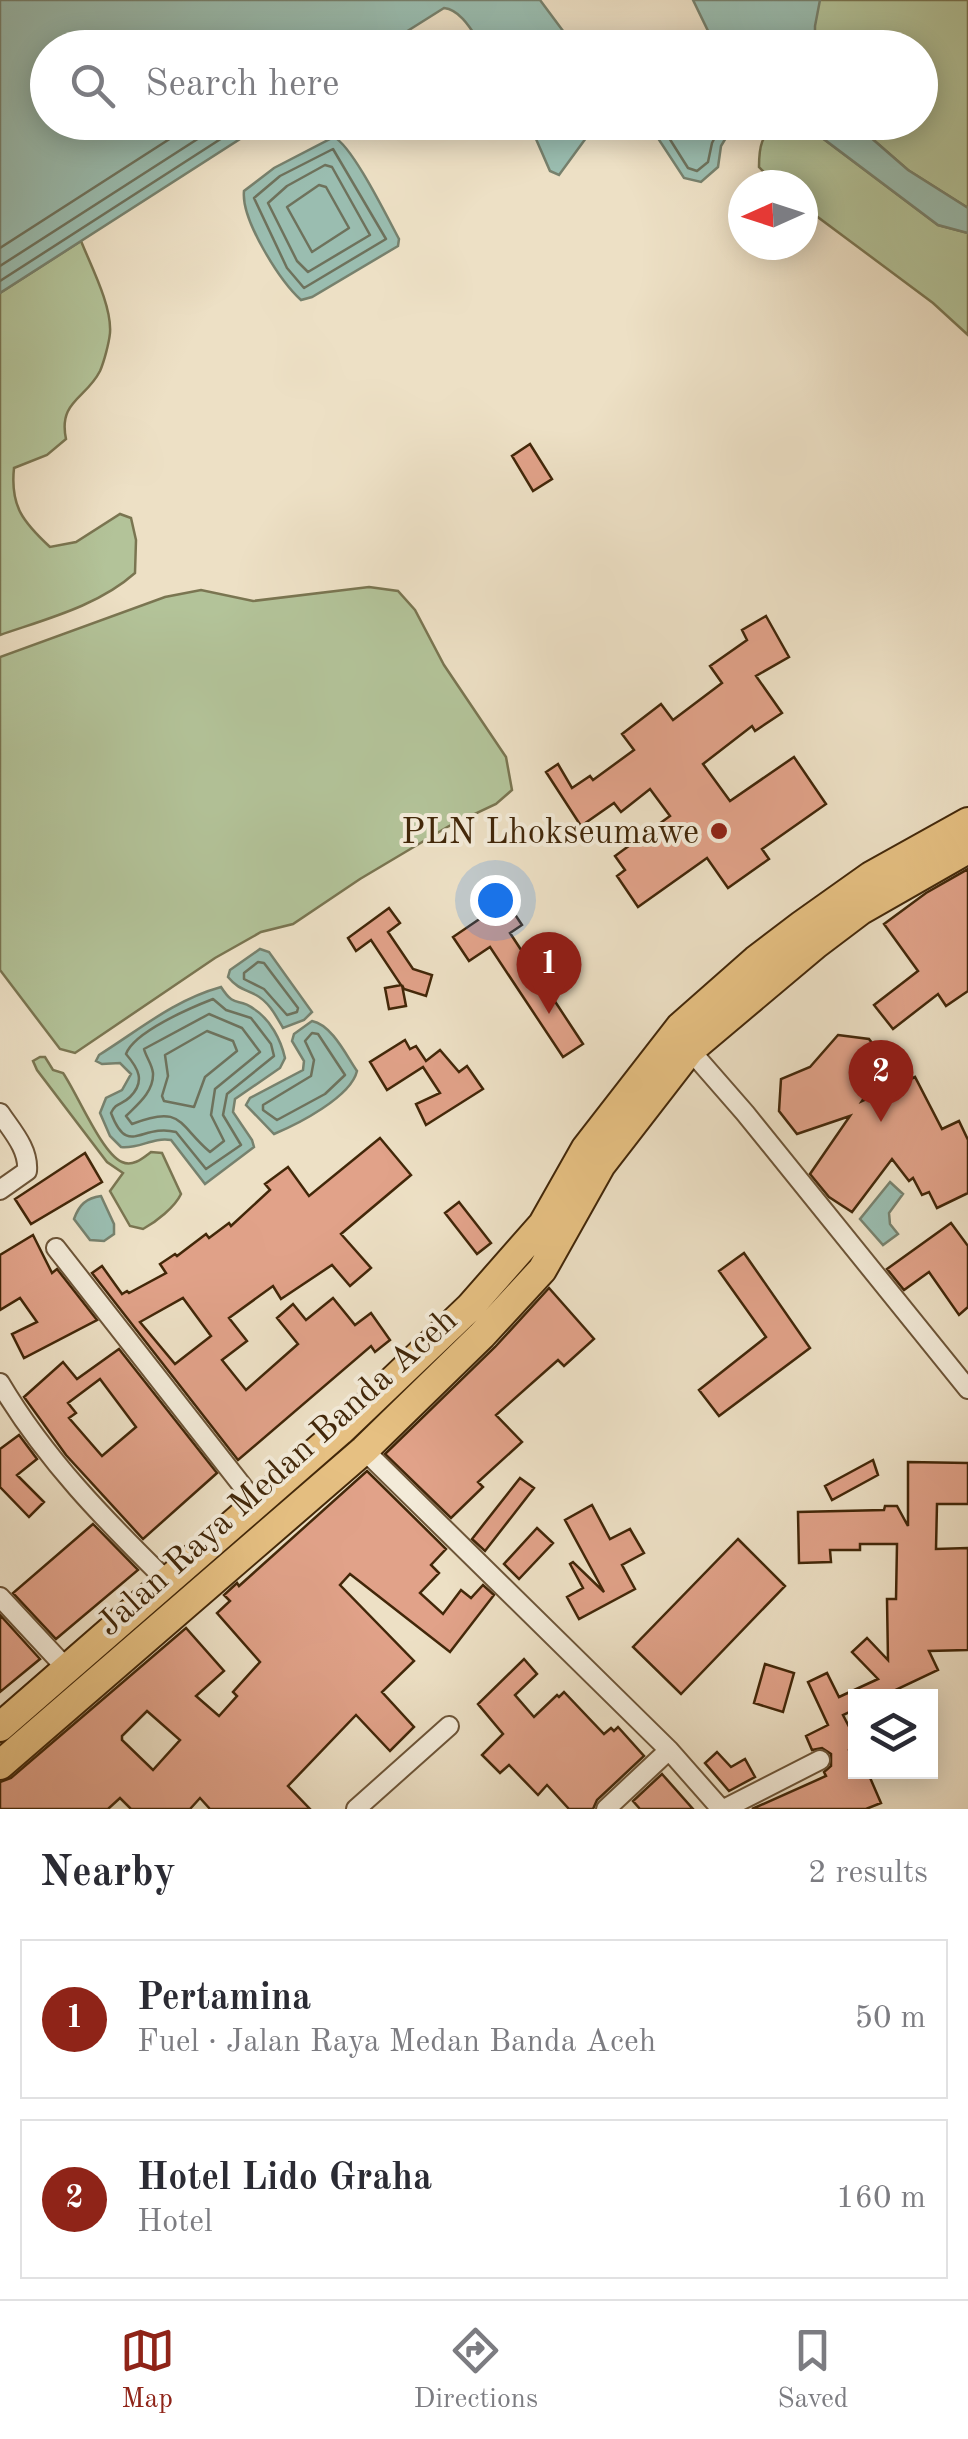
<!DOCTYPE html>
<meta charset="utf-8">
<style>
:root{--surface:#fff;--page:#f7f7f7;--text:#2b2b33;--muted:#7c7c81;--line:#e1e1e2;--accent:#8f2418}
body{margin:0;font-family:"Old Standard TT",serif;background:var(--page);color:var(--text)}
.controls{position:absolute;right:30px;bottom:30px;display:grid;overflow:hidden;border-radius:0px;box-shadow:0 5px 25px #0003}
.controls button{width:90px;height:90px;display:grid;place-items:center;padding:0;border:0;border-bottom:2px solid var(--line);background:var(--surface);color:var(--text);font:50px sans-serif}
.compass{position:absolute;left:728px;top:170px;width:90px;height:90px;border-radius:50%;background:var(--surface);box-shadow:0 5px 25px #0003;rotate:267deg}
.you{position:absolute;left:495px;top:900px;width:35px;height:35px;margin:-25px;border:8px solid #fff;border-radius:50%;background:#1a73e8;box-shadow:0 0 0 15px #1a73e833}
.badge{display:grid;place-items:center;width:65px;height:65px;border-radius:50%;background:var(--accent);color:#fff;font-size:32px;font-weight:700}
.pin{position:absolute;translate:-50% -82px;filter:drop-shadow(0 2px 5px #0008)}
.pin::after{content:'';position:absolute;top:52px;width:35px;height:30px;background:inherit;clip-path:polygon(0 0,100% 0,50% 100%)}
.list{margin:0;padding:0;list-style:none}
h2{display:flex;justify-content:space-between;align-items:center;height:130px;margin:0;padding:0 40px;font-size:42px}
h2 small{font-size:32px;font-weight:400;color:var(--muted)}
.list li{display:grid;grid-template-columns:65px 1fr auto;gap:30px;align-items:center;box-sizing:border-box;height:160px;margin:0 20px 20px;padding:0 20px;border:2px solid var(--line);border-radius:0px}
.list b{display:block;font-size:38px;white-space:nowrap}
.list p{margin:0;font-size:32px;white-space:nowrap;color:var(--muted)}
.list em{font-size:32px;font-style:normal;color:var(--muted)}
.icon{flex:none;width:55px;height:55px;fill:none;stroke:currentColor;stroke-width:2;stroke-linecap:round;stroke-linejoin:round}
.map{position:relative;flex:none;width:968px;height:1809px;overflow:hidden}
.search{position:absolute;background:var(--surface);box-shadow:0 5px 25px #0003;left:30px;right:30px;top:30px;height:110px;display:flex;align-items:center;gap:25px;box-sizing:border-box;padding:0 35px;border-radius:55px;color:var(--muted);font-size:38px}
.sheet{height:490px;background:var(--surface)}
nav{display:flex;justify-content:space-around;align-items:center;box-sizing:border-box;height:140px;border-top:2px solid var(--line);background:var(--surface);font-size:28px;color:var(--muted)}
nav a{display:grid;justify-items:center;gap:5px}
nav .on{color:var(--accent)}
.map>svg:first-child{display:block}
.green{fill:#b3c399;stroke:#7a7551;stroke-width:2.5}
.water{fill:#9abdb0;stroke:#77816d;stroke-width:2.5}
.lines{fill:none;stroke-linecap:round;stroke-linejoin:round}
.shore{stroke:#6e725c;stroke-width:2.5}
.building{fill:#e1a289;stroke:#422709;stroke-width:2.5;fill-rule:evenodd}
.minor-casing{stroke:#6d5538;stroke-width:22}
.trunk-casing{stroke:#422709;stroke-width:32}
.minor{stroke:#f3ebd9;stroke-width:18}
.trunk{stroke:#e6c082;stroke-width:28}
.poi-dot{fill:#8f2418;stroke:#f3ebd9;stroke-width:4}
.labels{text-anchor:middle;stroke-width:8;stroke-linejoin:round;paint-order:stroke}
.poi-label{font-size:35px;fill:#422709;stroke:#f3ebd9;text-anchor:end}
.street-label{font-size:35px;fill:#422709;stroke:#f3ebd9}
</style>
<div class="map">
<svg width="968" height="1809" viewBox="0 0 968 1809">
<rect width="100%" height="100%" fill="#ede0c5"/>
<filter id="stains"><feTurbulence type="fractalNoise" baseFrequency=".002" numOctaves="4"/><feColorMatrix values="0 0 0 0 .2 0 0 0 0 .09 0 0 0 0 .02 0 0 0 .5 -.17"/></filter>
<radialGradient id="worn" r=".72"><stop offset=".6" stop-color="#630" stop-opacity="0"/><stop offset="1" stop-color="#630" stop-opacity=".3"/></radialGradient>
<path class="green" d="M 725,0 L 968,0 L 968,208 L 908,170 L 854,123 L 920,122 L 920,48 L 757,47 Z
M 779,123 L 813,131 L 938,225 L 968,233 L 968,335 L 933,303 L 803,206 L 803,185 L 776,185 L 759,167 C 759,147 761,134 779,123 Z
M 81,241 C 91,266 112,306 110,333 C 109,343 104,362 100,371 C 86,399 58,401 66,439 L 47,455 L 14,468 C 10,506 23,522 50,547 L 76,542 L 120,514 L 131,518 L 136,540 L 135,573 C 98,606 46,619 0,635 L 0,293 Z
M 369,587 L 398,591 L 415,610 L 444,665 L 506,757 L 512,790 L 496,804 L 449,826 L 360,879 L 293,924 L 261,932 L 215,958 L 75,1053 L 60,1049 L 0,970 L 0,657 L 165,597 L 201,590 L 253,601 Z
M 40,1057 L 45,1057 L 53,1070 L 63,1073 C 77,1093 102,1154 122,1162 C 133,1167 143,1158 151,1152 L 162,1153 L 181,1194 C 175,1207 156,1222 143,1229 L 130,1226 L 110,1191 L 123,1173 L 107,1162 L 37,1070 L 33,1061 Z"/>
<path class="water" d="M 0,0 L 540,0 L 575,47 L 483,47 C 473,33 462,10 444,8 L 382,47 L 48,48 L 48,122 L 265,123 L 0,293 Z
M 693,0 L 820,0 L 815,26 L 815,47 L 719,47 L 711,37 Z
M 529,123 L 597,123 L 559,175 L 550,171 Z
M 648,123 L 735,123 L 721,146 L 718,167 L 701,182 L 684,178 Z
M 787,123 L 854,123 L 908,170 L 968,208 L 968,233 L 938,225 L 813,131 Z
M 334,137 C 353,147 387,217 399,239 L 398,246 L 312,297 L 301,300 C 280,281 241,220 244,191 L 274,168 Z
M 260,949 L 269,952 L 312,1012 L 304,1020 L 283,1028 C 276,1016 269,1002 256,995 C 244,989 237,988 228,977 L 230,970 Z
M 221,987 C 236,1010 237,996 254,1009 C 270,1019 281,1040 285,1058 L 280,1068 L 235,1099 L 233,1112 L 252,1140 L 254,1147 L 205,1184 L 171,1140 C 152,1137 140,1149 121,1147 L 110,1136 L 100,1113 L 106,1098 L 122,1090 L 131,1074 L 120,1063 L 102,1064 L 96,1061 L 99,1055 C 139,1030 174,1000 221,987 Z
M 312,1021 C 332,1025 346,1055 357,1071 C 351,1097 298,1124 274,1134 L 246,1105 L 250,1098 L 303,1070 L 304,1061 L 292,1041 L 294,1034 Z
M 890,1182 L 903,1194 L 889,1213 L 890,1224 L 898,1234 L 883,1245 L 860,1219 Z
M 101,1196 L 114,1224 L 114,1234 L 104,1241 L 90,1240 L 74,1219 C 79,1205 86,1198 101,1196 Z"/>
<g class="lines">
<path class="shore" d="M 659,122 L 688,168 L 697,171 L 708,162 L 712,143 L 723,122
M 333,149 L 386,239 L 304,288 L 287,268 L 254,198 L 280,176 Z
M 325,165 L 332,167 L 370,235 L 308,272 L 297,261 L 268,203 L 287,186 Z
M 319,185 L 326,187 L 349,228 L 312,252 L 287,207 Z
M 0,248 L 196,122
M 0,266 L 224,122
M 0,281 L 247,122
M 258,962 L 264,963 L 298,1008 L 297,1012 L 287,1015 L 264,989 L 244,979 L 244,973 Z
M 213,999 L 226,1010 L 251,1018 L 271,1044 L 274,1056 L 227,1094 L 223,1115 L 241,1145 L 206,1169 L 176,1132 C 141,1123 128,1158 111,1113 C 116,1102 122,1105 130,1097 C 146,1081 138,1068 126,1054 C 134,1032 190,1008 213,999 Z
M 209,1014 L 242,1028 L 260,1052 L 215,1089 L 211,1115 L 224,1141 L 210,1152 C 178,1125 183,1104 132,1124 L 126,1116 C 137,1105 154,1092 153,1073 C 152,1064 146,1057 144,1049 Z
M 207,1031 L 233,1041 L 237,1051 L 205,1077 L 194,1107 L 164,1101 L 162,1096 L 168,1076 L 165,1055 Z
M 312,1033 L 318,1034 L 345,1075 L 325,1094 L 277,1120 L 263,1110 L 263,1105 L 311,1076 L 314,1060 L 305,1041 Z"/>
</g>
<path class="building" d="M 530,444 L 552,479 L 533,491 L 512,456 Z
M 766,616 L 789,657 L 756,676 L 782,713 L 755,731 L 752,726 L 703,764 L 730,801 L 794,757 L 826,804 L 762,849 L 769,859 L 728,888 L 707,858 L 638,907 L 617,876 L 625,870 L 615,856 L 670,816 L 650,789 L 621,812 L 614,803 L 581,826 L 546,772 L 558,764 L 572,788 L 590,776 L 593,780 L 634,750 L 622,734 L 661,704 L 673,720 L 722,683 L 710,666 L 747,640 L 742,630 Z
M 968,869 L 968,991 L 946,1006 L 938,994 L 893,1029 L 874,1005 L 918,971 L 884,924 L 926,893 Z
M 506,901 L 522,925 L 510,933 L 583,1044 L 563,1057 L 490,947 L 469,961 L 453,937 Z
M 389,908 L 400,923 L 388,932 L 413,969 L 432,975 L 426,996 L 404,989 L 402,985 L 406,1006 L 389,1009 L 385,988 L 401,985 L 371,940 L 356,951 L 348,938 Z
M 838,1035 L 869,1039 L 887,1063 L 862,1101 L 915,1077 L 942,1129 L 959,1121 L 968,1140 L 968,1193 L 937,1208 L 929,1192 L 922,1195 L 913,1178 L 909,1181 L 892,1159 L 852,1212 L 829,1197 L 810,1174 L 850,1116 L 797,1134 L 779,1111 L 781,1079 L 810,1067 Z
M 405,1040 L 410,1049 L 416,1046 L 426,1061 L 440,1050 L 459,1072 L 467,1066 L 483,1089 L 426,1125 L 416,1104 L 440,1093 L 423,1067 L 387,1090 L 370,1062 Z
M 380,1138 L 411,1175 L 341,1234 L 371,1268 L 350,1286 L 332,1265 L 281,1299 L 273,1286 L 229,1318 L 247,1341 L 222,1360 L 246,1390 L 298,1344 L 277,1318 L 293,1304 L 306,1320 L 333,1298 L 355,1325 L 371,1313 L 390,1340 L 375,1352 L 371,1346 L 238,1460 L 92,1273 L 102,1266 L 122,1294 L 127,1291 L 129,1293 L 166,1273 L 160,1264 L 175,1254 L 177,1256 L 206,1234 L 209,1238 L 229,1223 L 231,1226 L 270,1190 L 265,1184 L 288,1167 L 309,1196 ZM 183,1298 L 211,1336 L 175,1364 L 140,1322 Z
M 85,1153 L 102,1182 L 31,1224 L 15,1199 Z
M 459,1202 L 491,1243 L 477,1254 L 445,1213 Z
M 951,1223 L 968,1246 L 968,1307 L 959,1315 L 929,1272 L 904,1290 L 887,1269 Z
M 33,1235 L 52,1273 L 57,1269 L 97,1320 L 24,1358 L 12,1334 L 37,1322 L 20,1298 L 0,1310 L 0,1255 Z
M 744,1253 L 810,1348 L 719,1416 L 699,1390 L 766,1337 L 719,1271 Z
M 549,1288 L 594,1339 L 564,1366 L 558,1360 L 496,1415 L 522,1442 L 478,1482 L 483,1487 L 451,1518 L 385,1454 L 495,1347 Z
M 119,1349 L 217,1473 L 143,1539 L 66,1455 L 24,1397 L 63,1362 L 77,1379 ZM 100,1379 L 136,1427 L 102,1456 L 69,1418 L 76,1413 L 68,1403 Z
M 19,1435 L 37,1459 L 17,1475 L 44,1502 L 29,1517 L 0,1487 L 0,1449 Z
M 873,1460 L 878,1475 L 832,1500 L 825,1486 Z
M 908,1462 L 968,1463 L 968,1504 L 937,1504 L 936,1549 L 968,1548 L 968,1650 L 929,1651 L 938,1670 L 883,1696 L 856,1696 L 856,1709 L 843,1715 L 856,1740 L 856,1746 L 849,1750 L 856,1772 L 860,1776 L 868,1773 L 881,1803 L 866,1809 L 752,1809 L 826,1776 L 824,1772 L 831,1766 L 831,1754 L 822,1748 L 812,1750 L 806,1736 L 828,1725 L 808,1682 L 827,1673 L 839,1697 L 878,1679 L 852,1652 L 867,1638 L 888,1660 L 887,1599 L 896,1599 L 897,1544 L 860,1544 L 860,1550 L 830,1550 L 831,1562 L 799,1563 L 798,1512 L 884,1510 L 885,1506 L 897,1506 L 908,1526 Z
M 367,1471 L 446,1549 L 431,1565 L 439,1573 L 420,1593 L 443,1614 L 461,1590 L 471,1598 L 483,1585 L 494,1595 L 450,1652 L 350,1574 L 340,1585 L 414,1661 L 382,1692 L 414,1727 L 390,1751 L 356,1715 L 288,1786 L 310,1809 L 210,1809 L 200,1798 L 190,1809 L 131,1809 L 120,1798 L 108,1809 L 0,1809 L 0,1782 L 11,1778 L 186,1628 L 224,1671 L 196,1696 L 219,1716 L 237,1696 L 233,1692 L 260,1662 L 217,1613 L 230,1601 L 224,1595 L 237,1583 L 239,1586 ZM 147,1711 L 180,1740 L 153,1770 L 122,1740 L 122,1736 Z
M 520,1478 L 534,1488 L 485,1551 L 472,1539 Z
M 592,1505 L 610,1539 L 630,1529 L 644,1553 L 622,1565 L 635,1589 L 579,1619 L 567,1597 L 583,1588 L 570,1564 L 573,1562 L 604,1592 L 565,1520 Z
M 93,1524 L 138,1570 L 56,1639 L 13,1593 Z
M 537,1528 L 553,1543 L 519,1579 L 504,1564 Z
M 738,1539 L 785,1586 L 681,1694 L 633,1647 Z
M 0,1615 L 40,1659 L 0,1692 Z
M 524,1659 L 537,1674 L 515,1695 L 534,1717 L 557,1695 L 559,1697 L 564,1692 L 604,1734 L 611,1728 L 614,1731 L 618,1727 L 644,1756 L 597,1800 L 593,1809 L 569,1809 L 547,1785 L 538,1795 L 509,1765 L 500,1773 L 482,1755 L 503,1734 L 478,1704 Z
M 765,1664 L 794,1673 L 783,1712 L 754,1703 Z
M 717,1752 L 731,1767 L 745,1759 L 755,1777 L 729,1791 L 705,1763 Z
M 662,1774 L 693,1809 L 640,1809 L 633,1801 Z"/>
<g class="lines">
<g class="minor-casing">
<path id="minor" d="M 690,1050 L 745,1113 L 968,1389
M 0,1113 C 12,1131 29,1149 27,1171 L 0,1190
M 56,1248 L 255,1502
M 0,1383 C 45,1459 105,1520 167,1581
M 364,1450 L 669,1750 L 721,1809
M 0,1597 L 67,1669
M 356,1809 L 449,1726
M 606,1809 L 669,1750
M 724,1809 L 820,1760"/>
</g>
<g class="trunk-casing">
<path id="trunk" d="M 0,1727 L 340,1431 L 470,1307 L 543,1224 L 586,1148 L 680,1027 L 756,960 L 802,925 L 871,876 L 968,822
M 0,1765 L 364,1450 L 482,1335 L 542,1270 L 601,1165 L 690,1050 L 816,944 L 861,910 L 968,849"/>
</g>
<use href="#minor" class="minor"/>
<use href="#trunk" class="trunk"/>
</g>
<circle class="poi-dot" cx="719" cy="831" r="10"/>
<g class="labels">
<g class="poi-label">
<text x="699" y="843">PLN Lhokseumawe</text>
</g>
<g class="street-label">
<text transform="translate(276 1471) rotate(-42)" y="12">Jalan Raya Medan Banda Aceh</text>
</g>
</g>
<rect width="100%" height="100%" filter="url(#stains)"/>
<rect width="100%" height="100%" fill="url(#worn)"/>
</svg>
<div class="controls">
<button><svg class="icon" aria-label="layers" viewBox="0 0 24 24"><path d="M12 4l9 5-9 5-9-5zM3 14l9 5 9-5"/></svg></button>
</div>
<svg class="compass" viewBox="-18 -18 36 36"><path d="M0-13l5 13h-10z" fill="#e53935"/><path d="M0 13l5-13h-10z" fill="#7c7c81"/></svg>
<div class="you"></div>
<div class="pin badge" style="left:549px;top:1014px">1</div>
<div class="pin badge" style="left:881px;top:1122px">2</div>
<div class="search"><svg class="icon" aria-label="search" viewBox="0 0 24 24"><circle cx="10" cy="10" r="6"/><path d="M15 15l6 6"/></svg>Search here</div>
</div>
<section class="sheet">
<h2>Nearby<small>2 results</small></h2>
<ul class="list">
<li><span class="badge">1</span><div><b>Pertamina</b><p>Fuel · Jalan Raya Medan Banda Aceh</p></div><em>50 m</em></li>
<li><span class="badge">2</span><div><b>Hotel Lido Graha</b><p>Hotel</p></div><em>160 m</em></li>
</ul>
</section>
<nav>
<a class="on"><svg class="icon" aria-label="map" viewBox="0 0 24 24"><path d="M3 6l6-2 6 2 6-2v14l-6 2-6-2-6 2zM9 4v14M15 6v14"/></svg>Map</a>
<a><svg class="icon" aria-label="directions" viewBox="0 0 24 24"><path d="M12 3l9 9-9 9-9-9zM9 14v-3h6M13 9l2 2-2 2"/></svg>Directions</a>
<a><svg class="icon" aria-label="saved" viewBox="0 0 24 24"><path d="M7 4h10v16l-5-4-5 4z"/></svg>Saved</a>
</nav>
